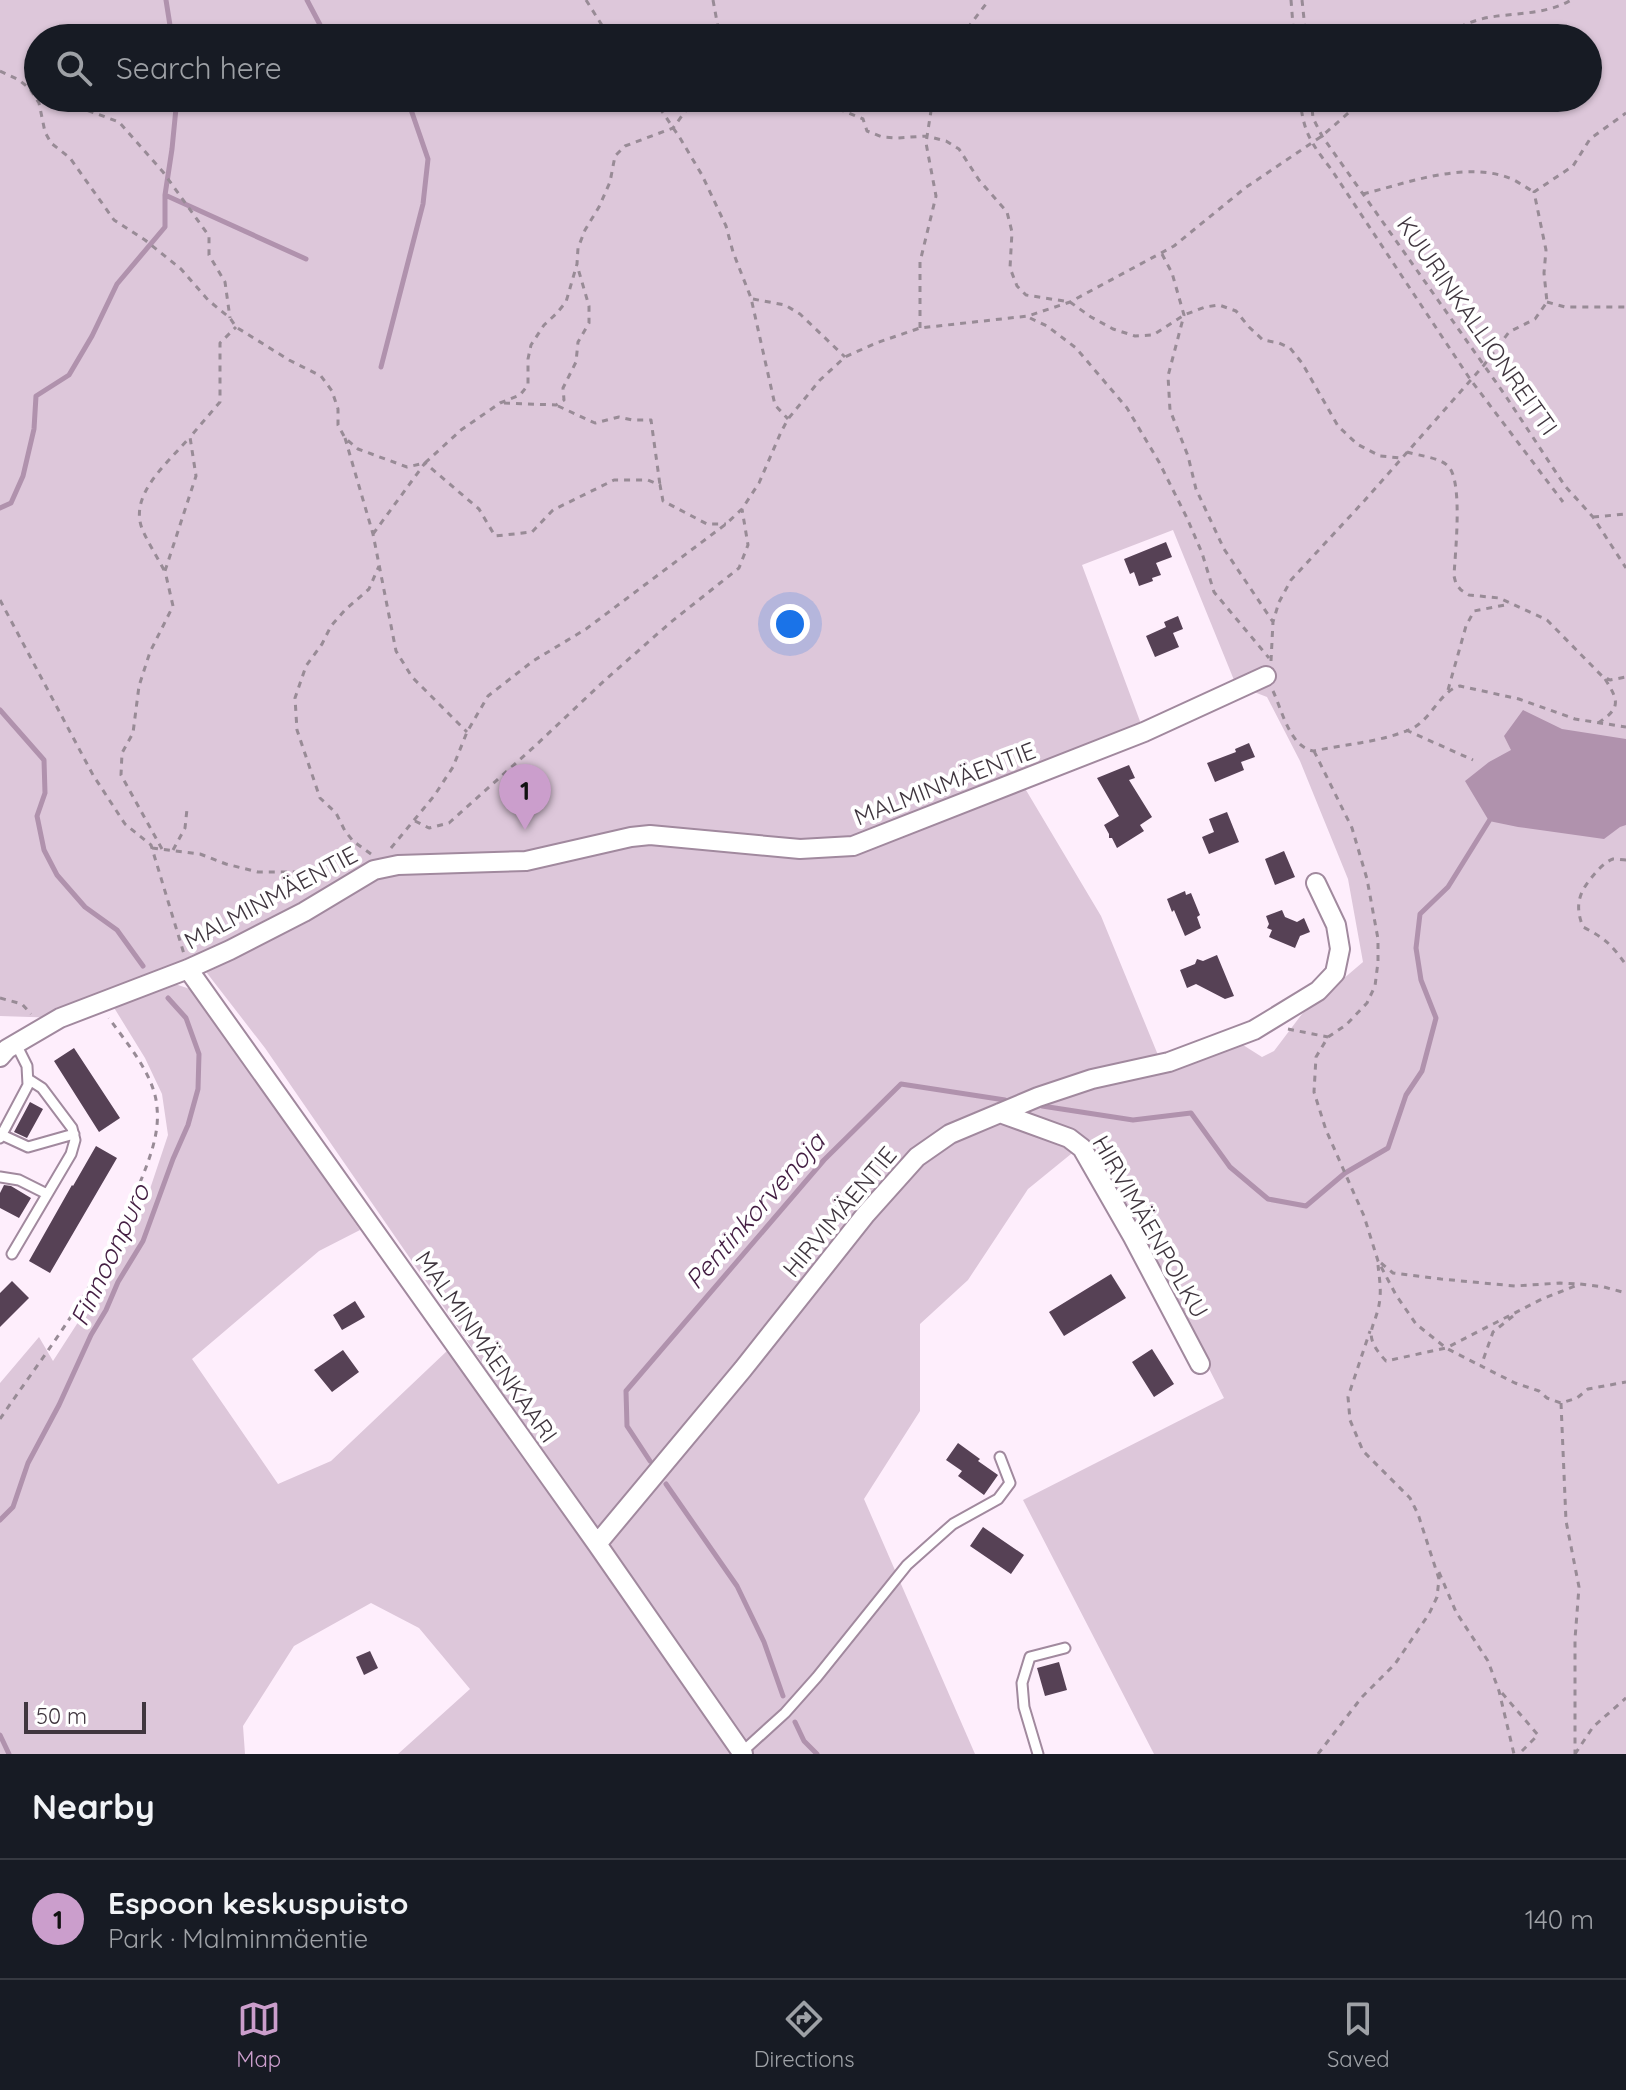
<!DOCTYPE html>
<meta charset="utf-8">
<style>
:root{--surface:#171b24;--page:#242831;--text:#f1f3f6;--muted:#9ea1a6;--line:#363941;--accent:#cb9ecc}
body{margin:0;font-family:Quicksand,sans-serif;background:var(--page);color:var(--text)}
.scale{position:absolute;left:24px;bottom:20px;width:122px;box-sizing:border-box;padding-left:8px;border:4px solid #40363f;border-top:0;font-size:22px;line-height:28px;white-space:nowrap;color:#40363f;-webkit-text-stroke:6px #fff;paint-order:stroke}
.you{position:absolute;left:790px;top:624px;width:28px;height:28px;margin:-20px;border:6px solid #fff;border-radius:50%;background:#1a73e8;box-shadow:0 0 0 12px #1a73e833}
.badge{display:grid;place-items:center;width:52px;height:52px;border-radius:50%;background:var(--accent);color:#111;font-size:26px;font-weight:700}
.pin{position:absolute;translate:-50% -66px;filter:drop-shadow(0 2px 4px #0008)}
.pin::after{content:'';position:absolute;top:42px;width:28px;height:24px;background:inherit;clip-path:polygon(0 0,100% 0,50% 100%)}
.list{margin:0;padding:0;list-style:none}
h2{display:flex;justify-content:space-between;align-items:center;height:104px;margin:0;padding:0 32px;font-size:34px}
h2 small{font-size:26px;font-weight:400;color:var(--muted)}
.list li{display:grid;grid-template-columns:52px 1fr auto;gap:24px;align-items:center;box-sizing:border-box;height:120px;padding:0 32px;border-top:2px solid var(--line)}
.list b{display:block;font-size:30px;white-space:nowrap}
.list p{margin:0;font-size:26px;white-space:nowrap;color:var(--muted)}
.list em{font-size:26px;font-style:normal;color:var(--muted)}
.icon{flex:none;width:44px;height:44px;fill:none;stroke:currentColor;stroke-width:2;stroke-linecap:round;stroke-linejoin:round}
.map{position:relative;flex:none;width:1626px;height:1754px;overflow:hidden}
.search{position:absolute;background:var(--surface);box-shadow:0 2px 6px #0004;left:24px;right:24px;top:24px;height:88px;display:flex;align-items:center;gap:20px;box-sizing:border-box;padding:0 28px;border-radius:44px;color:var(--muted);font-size:30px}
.sheet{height:224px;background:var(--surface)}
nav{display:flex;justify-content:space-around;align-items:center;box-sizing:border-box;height:112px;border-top:2px solid var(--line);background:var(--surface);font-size:22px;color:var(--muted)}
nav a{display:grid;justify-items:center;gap:4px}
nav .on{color:var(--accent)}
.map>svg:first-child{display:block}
.green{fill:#ddc7da;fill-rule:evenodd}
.water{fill:#b092ad}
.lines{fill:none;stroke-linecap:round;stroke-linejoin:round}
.stream{stroke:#b092ad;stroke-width:5}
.building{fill:#564155}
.service-casing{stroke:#a1899e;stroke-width:13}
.minor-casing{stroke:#a1899e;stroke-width:22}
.path{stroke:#988b96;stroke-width:3;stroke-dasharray:6 6;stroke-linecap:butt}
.service{stroke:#fff;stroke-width:9}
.minor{stroke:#fff;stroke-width:18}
.labels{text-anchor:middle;stroke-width:8;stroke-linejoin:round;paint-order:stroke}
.street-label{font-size:24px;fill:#40363f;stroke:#fff}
.water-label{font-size:26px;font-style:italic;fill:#431d42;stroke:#fff}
</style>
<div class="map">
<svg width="1626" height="1754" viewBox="0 0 1626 1754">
<rect width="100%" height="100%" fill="#feeefc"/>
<path class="green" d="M 0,0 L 1626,0 L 1626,1754 L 1154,1754 L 1023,1500 L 1224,1398 L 1093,1141 L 1071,1154 L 1028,1189 L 968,1280 L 920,1324 L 920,1411 L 864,1499 L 975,1754 L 752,1754 L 265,1048 L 193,955 L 60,1018 L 0,1016 ZM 38,38 L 1588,38 L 1588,98 L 38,98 ZM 1173,530 L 1236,685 L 1267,697 L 1300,761 L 1348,879 L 1363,962 L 1302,1014 L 1274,1051 L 1262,1057 L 1243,1045 L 1198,1062 L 1158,1055 L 1101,916 L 1020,780 L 1144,732 L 1082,565 Z
M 172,983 L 193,990 L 360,1230 L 319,1251 L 192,1359 L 278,1484 L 331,1461 L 448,1350 L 592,1547 L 735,1754 L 398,1754 L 470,1689 L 419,1628 L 371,1603 L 294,1646 L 243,1726 L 245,1754 L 0,1754 L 0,1383 L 39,1337 L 53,1361 L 104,1282 L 146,1201 L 168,1135 L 162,1094 L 145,1058 L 113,1006 Z"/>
<path class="water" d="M 1523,710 L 1562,729 L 1626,739 L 1626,825 L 1620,827 L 1604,839 L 1518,827 L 1489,821 L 1465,781 L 1489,762 L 1511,750 L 1504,736 Z"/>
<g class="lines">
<path class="stream" d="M 166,0 L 172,38
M 307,0 L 327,38
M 165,195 L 306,259
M 381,367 L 423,204 L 428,159 L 408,101 L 405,98
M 0,508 L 11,503 L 23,476 L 34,429 L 36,396 L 69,375 L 92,336 L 117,284 L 165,227 L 165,195 L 172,149 L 177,98
M 0,710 L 44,760 L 45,793 L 37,816 L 44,850 L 57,875 L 85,907 L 117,930 L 143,966
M 1042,1106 L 1133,1120 L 1191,1113 L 1230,1167 L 1268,1199 L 1306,1206 L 1345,1173 L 1388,1148 L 1406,1095 L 1422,1071 L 1436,1018 L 1421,980 L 1416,948 L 1420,914 L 1448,887 L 1489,821
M 650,1461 L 627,1426 L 626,1391 L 824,1160 L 901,1084 L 1005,1100
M 666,1484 L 737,1586 L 764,1642 L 783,1696
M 0,1520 L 13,1507 L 28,1463 L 59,1405 L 91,1335 L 106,1310 L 118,1282 L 143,1241 L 173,1159 L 188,1125 L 198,1089 L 199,1054 L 186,1018 L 168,998
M 795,1722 L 804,1741 L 817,1754
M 0,1735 L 9,1754"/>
</g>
<path class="building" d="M 1166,542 L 1172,557 L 1156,563 L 1161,575 L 1152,578 L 1153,581 L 1139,586 L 1134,572 L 1130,574 L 1124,559 Z
M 1178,616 L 1183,629 L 1173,633 L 1179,647 L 1155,657 L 1146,636 L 1166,627 L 1164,622 Z
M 1249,743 L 1255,757 L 1241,762 L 1244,770 L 1215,782 L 1207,763 L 1236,752 L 1235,749 Z
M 1129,765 L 1135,778 L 1129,780 L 1152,817 L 1140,825 L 1144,831 L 1117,848 L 1112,838 L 1109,838 L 1109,834 L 1104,825 L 1119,816 L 1097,778 Z
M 1227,812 L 1239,842 L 1209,854 L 1202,837 L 1214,832 L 1209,819 Z
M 1284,851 L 1295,877 L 1275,885 L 1265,859 Z
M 1185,891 L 1186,895 L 1191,893 L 1200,915 L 1197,917 L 1201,928 L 1185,936 L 1174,910 L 1172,912 L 1167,899 Z
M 1282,910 L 1285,917 L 1297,922 L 1304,918 L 1310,932 L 1300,936 L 1295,948 L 1269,937 L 1272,930 L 1267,928 L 1269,924 L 1266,916 Z
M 1217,955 L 1234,996 L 1225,999 L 1196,984 L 1187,988 L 1180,970 L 1195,964 L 1197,959 L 1203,961 Z
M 74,1048 L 120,1118 L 99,1132 L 54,1061 Z
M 30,1102 L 43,1109 L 27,1138 L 14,1132 Z
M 96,1146 L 117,1158 L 50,1273 L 29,1261 L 72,1185 L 73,1186 Z
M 4,1185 L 11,1186 L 31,1198 L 19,1218 L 0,1208 L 0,1193 Z
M 1111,1274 L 1126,1298 L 1064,1336 L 1049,1312 Z
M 12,1281 L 29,1298 L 0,1327 L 0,1293 Z
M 355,1301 L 365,1317 L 342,1330 L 333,1315 Z
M 1152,1349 L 1174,1384 L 1154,1397 L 1132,1362 Z
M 343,1350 L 359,1372 L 332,1392 L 314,1370 Z
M 958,1443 L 980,1459 L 978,1461 L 998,1475 L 984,1495 L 958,1476 L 962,1471 L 946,1460 Z
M 983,1527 L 1024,1555 L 1011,1574 L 970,1546 Z
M 370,1651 L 378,1668 L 364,1675 L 356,1657 Z
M 1059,1662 L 1067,1690 L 1045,1696 L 1037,1668 Z"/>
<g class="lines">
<g class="service-casing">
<path id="service" d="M 2,1135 L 28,1147 L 74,1134
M 0,1138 L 28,1085 L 27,1066 L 16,1044
M 0,1177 L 19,1180 L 47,1194
M 12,1254 L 71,1154 L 75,1140 L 72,1128 L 42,1088 L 28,1079
M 742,1752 L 785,1713 L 817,1677 L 907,1565 L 953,1524 L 998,1499 L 1010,1483 L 1000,1457
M 1038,1754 L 1024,1707 L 1022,1683 L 1030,1657 L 1065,1648"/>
</g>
<g class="minor-casing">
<path id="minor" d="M 188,969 L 597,1544 L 743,1754
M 0,1057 L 7,1049 L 60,1018 L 188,969 L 230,950 L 304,912 L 374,870 L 398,865 L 526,861 L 631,837 L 650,835 L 800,849 L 853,846 L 1144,732 L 1266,676
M 1000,1113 L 1069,1138 L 1082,1148 L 1133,1237 L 1200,1364
M 597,1544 L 743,1369 L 866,1214 L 917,1157 L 950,1134 L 1038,1097 L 1092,1079 L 1169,1062 L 1254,1030 L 1318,991 L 1335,973 L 1340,949 L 1336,925 L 1316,883"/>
</g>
<path class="path" d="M 586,0 L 610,38
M 713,0 L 720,38
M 1291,0 L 1294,38
M 1302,0 L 1306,38
M 960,38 L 989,0
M 1438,38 C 1454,29 1472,20 1491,17 C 1517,13 1548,14 1571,0
M 0,71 L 19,80 L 30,89 L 39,103 L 45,132 L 51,143 L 70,158 L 114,220 L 145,240 L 181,269 L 208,300 L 230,318 L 236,327 L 289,360 L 321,376 L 332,391 L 338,409 L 338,425 L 345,438 L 358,449 L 407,467 L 425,463 L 461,430 L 500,403 L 520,395 L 528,385 L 528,359 L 531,345 L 544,325 L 556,314 L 566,302 L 577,264 L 578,248 L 585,230 L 599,207 L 610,182 L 615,156 L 625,146 L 673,128 L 695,98
M 54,98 L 119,122 L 163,172 L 209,236 L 209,255 L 225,282 L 230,318
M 653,98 L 680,138 L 702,175 L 726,226 L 733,252 L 751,298 L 775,405 L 788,419
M 804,98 L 834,107 L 863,119 L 867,131 L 882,137 L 898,138 L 926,136 L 946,141 L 959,149 L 979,180 L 1007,212 L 1012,232 L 1010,268 L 1017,286 L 1026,295 L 1070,302 L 1091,317 L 1113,329 L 1135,336 L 1153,335 L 1184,315 L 1205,307 L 1219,305 L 1236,311 L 1249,327 L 1263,340 L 1279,343 L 1290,348 L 1302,363 L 1338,426 L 1357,444 L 1380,456 L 1401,458
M 1300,98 C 1303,132 1311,143 1331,169 L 1470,379 L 1563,502
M 1311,98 L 1313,118 L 1322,136 L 1505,395 L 1565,486 L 1593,517 L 1626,568
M 1363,194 C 1408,183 1466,160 1512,179 C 1520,183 1527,188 1534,192
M 1162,254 L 1172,273 L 1184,315 L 1168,376 L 1170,410 L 1188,456 L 1196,489 L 1224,549 L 1273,622
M 753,299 L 785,305 L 800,314 L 845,357
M 1547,302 L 1565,307 L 1626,307
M 1030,318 L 1047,326 L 1076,348 L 1127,408 L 1159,462 L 1187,518 L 1202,553 L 1214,592 L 1269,658
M 920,328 L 920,262 L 936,196 L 926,143 L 933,98
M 504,403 L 556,405 L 564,400 L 563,388 L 576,362 L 578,342 L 589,323 L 589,306 L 577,265
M 558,406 L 595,423 L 619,417 L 632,420 L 651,420 L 660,485
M 345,438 L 373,534 L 396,651 L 412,677 L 467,732
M 1407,452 C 1419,456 1440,457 1449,467 C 1463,484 1455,554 1454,576 L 1456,584 L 1461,590 L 1469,595 L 1499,598 L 1547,620 L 1602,676 L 1610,680 L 1626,677
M 1593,517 L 1626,514
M 373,534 L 425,463 L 479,509 L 495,536 L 532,532 L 553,510 L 614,480 L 648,480 L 660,485 L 663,501 L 707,524 L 726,524
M 164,570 C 157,557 149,544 143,531 C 127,495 168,463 190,437
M 0,600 L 93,775 L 125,824 L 151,845 L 184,954
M 1271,661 L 1273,622 L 1279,602 L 1291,580 L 1365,500 L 1484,365 L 1509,332 L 1535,319 L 1547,302 L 1544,273 L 1546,250 L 1534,192 L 1573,166 L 1590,139 L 1626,113
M 1448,690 L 1466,626 L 1474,611 L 1510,604
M 1273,691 C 1282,710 1290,748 1314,751 C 1346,744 1383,742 1413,728 C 1432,718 1441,690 1460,686 L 1519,699 L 1575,719 L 1626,727
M 1598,723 C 1621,708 1619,701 1605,679
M 1406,730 L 1473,760
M 1314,751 L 1352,828 L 1367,879 L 1378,939 L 1378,962 L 1375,986 L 1367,1003 L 1346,1025 L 1328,1037 L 1316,1057 L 1314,1092 L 1326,1130 L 1364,1216 L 1378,1261 L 1396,1295 L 1416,1324 L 1446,1348 L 1481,1366
M 415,821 L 429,828 L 449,823 L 535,746 L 605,680 L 671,622 L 739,568 L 748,545 L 742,509
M 152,848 L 200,854 L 226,864 L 258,872 L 309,872 L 351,863
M 391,848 L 434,796 L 453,767 L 467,732 L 488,696 L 533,661 L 586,629 L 726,524 L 742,509 L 759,483 L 781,432 L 788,419 L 820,380 L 845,357 L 876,343 L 920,328 L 1028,316 L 1070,302 L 1174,246 L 1245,188 L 1322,136 L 1354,108 L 1370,98
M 162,849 L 121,775 L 122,753 L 133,733 L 139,686 L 150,652 L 173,606 L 165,571 L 196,476 L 190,437 L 220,402 L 220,343 L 236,327
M 173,850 L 185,828 L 187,809
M 371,854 L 353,841 L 345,831 L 336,813 L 320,798 L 297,730 L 295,698 L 306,666 L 322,644 L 331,626 L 345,610 L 369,589 L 379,566
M 1626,860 C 1622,860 1617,859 1613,859 C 1607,861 1602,866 1598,870 C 1581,889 1573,902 1583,927 C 1605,938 1612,945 1626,965
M 0,998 L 22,1004 L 31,1014
M 1288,1029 L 1328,1037
M 1381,1263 L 1393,1273 L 1441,1279 L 1515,1286 L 1560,1283 L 1577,1284
M 1378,1265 C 1379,1275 1381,1287 1380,1297 C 1378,1328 1358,1331 1386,1361 L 1446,1348 L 1542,1299 L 1580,1284 L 1604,1287 L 1626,1293
M 1513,1316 L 1493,1332 L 1481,1366 L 1515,1383 L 1539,1391 L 1547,1398 L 1561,1403 L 1577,1398 L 1588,1389 L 1626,1382
M 1561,1403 L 1566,1521 L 1579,1587 L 1575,1639 L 1575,1754
M 0,1419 C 27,1379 57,1340 82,1299 C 103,1264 121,1227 137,1190 C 147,1165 160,1136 157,1108 C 155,1075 127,1044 109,1018
M 1439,1572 L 1456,1612 L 1488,1661 L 1499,1691 L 1514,1754
M 1502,1693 L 1538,1735 L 1519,1754
M 1318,1754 L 1362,1697 L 1395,1664 L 1429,1614 L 1437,1597 L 1439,1579 L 1418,1514 L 1410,1498 L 1363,1451 L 1350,1420 L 1348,1397 L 1370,1331
M 1575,1754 L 1593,1727 L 1626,1698"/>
<use href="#service" class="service"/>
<use href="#minor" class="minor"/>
</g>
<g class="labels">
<g class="street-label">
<text transform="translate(1477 326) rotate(55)" y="8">KUURINKALLIONREITTI</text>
<text transform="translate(945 784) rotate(-21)" y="8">MALMINMÄENTIE</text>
<text transform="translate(271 898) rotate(-28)" y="8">MALMINMÄENTIE</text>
<text transform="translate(840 1212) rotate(-50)" y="8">HIRVIMÄENTIE</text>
<text transform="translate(1150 1227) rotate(60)" y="8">HIRVIMÄENPOLKU</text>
<text transform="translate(486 1347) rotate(55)" y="8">MALMINMÄENKAARI</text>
</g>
<g class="water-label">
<text transform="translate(755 1211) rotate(-49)" y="9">Pentinkorvenoja</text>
<text transform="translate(110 1255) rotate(-65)" y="9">Finnoonpuro</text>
</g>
</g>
</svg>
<div class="scale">50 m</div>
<div class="you"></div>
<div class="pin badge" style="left:525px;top:830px">1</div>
<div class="search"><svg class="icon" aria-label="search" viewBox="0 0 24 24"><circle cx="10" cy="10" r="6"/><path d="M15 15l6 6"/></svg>Search here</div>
</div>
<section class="sheet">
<h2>Nearby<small></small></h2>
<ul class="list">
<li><span class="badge">1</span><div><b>Espoon keskuspuisto</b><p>Park · Malminmäentie</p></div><em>140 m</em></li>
</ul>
</section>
<nav>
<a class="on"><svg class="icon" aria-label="map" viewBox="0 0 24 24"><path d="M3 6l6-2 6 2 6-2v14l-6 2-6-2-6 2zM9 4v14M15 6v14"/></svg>Map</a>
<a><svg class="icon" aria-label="directions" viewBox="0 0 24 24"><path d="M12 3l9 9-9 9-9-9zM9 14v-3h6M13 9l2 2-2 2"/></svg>Directions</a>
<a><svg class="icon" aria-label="saved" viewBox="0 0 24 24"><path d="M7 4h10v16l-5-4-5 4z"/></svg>Saved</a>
</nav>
